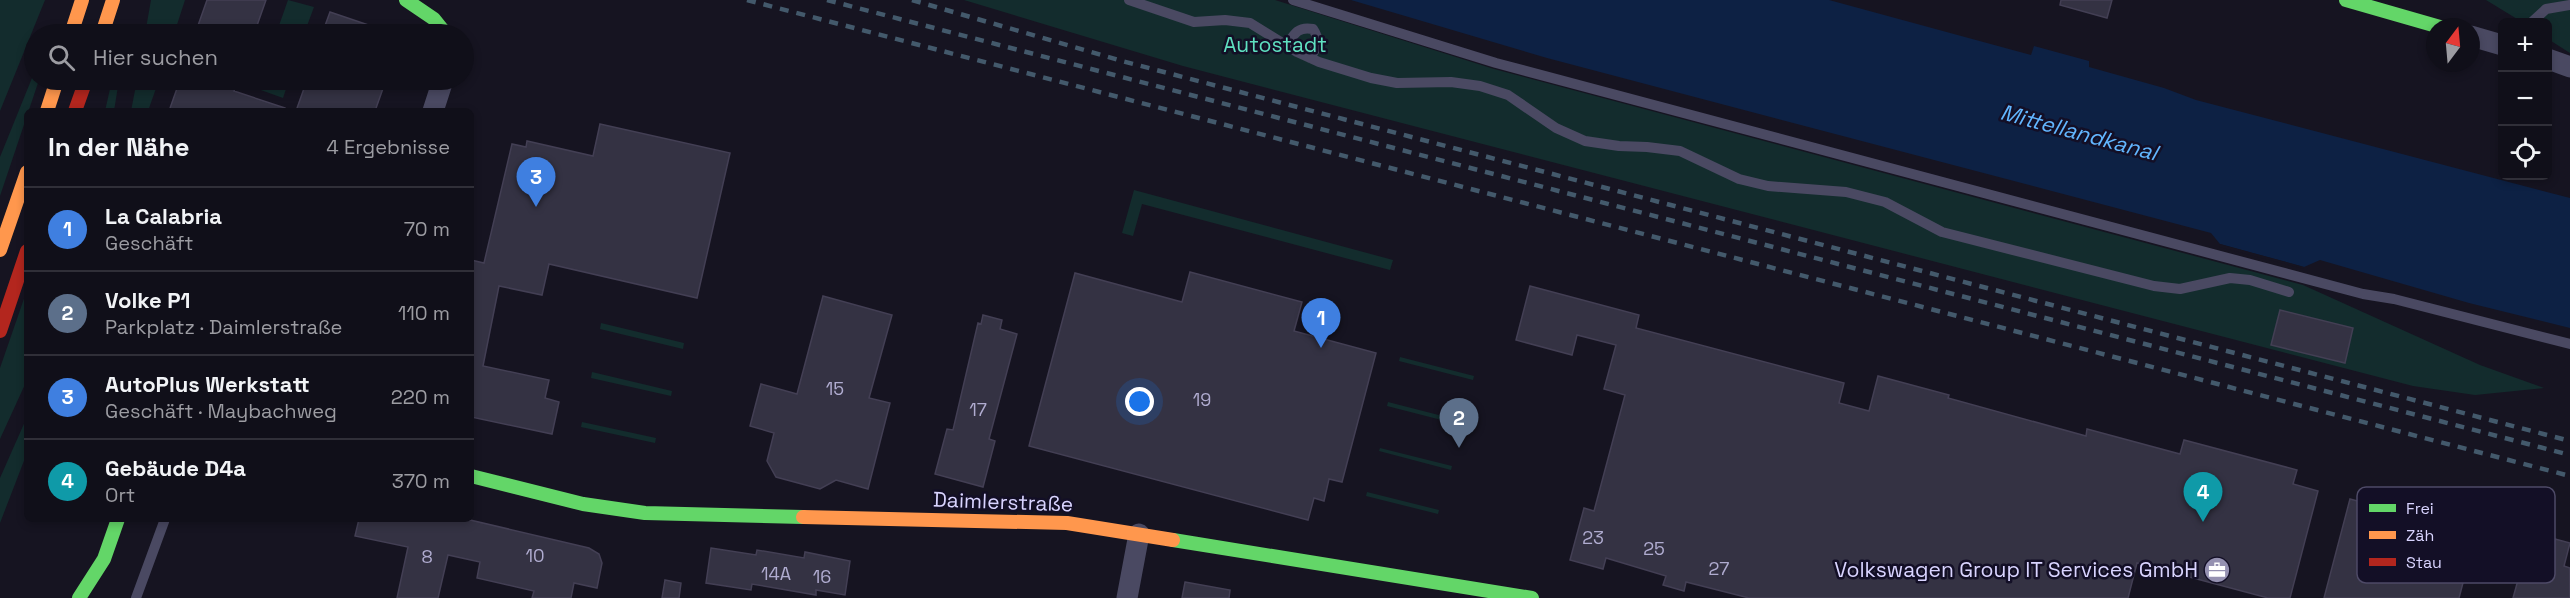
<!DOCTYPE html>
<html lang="de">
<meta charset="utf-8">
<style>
:root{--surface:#100f19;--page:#191822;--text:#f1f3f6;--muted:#9c9ca2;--line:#302f38;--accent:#7c3aed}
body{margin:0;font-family:"Space Grotesk",sans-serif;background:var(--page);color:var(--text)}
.controls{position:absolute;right:18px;top:18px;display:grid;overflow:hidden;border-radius:9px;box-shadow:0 3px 9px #0003}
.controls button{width:54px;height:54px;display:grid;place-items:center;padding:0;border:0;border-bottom:2px solid var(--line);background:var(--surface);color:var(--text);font:30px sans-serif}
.compass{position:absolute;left:2426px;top:18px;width:54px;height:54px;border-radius:50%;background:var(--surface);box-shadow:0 3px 9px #0003;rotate:16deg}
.you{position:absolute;left:1140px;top:402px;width:21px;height:21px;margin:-15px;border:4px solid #fff;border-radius:50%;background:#1a73e8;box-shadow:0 0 0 9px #1a73e833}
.badge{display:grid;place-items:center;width:39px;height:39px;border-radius:50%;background:var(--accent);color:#fff;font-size:20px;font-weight:700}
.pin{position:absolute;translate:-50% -50px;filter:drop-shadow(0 2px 3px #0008)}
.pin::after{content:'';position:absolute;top:32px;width:21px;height:18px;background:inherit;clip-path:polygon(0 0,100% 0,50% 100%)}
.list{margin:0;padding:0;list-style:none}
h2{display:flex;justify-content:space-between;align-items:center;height:78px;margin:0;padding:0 24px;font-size:26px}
h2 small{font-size:20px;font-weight:400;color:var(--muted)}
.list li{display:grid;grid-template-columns:39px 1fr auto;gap:18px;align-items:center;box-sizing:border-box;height:84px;padding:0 24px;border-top:2px solid var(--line)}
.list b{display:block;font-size:22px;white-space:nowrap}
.list p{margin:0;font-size:20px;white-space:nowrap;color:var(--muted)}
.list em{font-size:20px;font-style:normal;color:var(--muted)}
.icon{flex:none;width:33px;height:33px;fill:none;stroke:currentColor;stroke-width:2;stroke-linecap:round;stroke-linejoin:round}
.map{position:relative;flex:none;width:2570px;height:598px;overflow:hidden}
.search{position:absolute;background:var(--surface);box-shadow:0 3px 9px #0003;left:24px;top:24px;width:450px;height:66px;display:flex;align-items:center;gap:15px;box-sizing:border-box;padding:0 21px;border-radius:33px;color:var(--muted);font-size:22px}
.panel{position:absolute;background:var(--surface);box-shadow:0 3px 9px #0003;left:24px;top:108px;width:450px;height:414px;border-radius:9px}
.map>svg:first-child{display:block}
.green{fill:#132c2d}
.water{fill:#0d2144}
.pier{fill:#161421}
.building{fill:#343243;stroke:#433f54;stroke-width:1.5}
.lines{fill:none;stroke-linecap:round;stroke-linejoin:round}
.lane{stroke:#4a4962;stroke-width:10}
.street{stroke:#4a4962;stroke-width:21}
.fast{stroke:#63d668;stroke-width:14}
.slow{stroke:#ff974d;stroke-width:14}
.jam{stroke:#b3261e;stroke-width:14}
.rail{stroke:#43596b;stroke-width:4.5;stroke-dasharray:9 8;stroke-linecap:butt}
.labels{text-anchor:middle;stroke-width:5;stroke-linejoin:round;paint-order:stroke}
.number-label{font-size:18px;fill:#b0acd0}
.park-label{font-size:21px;fill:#5fe0c0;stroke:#130f26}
.street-label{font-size:21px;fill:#d9d4ff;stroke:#130f26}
.poi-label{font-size:21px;fill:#d9d4ff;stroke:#130f26;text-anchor:end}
.water-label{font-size:22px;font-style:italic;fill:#62b6ff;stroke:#130f26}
.key{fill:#130f26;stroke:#4e4a67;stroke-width:1.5}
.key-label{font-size:16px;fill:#d9d4ff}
</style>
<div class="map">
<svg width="2570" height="598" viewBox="0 0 2570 598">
<rect width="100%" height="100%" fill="#161421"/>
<path class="green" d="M 0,0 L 45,0 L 0,111 Z
M 151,0 L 185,0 L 174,34 L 145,34 Z
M 288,0 L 314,7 L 304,34 L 276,34 Z
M 964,0 L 1275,0 L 1494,69 L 2303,285 L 2480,365 L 2544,388 L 2475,395 L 2413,386 L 1183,66 Z
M 2486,0 L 2570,0 L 2570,53 L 2548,39 L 2548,22 L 2522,22 Z
M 34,73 L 34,80 L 39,80 L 0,196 L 0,157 Z
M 112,80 L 119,80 L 114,111 L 105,111 Z
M 137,80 L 159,80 L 148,111 L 131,111 Z
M 261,80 L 289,80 L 283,98 L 258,89 Z
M 1134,190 L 1393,260 L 1390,270 L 1142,204 L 1133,236 L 1122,233 Z
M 27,290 L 27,380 L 0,439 L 0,368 Z
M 601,323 L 684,343 L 683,349 L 600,329 Z
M 1400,357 L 1474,376 L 1473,380 L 1399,361 Z
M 592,372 L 672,391 L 671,396 L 591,378 Z
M 1388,402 L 1462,421 L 1461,425 L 1387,406 Z
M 27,417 L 27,453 L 0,523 L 0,478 Z
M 582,422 L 656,438 L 655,443 L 581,427 Z
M 1380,448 L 1452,466 L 1451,470 L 1379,451 Z
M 1367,492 L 1439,510 L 1438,514 L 1366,496 Z"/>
<path class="water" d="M 1351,0 L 1829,0 L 2031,55 L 2034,46 L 2089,61 L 2089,67 L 2164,88 L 2196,100 L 2570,198 L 2570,328 L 2469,303 L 2320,260 L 2304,267 L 2220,244 L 2211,233 L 1547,58 Z"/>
<path class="pier" d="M 2220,244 L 2304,267 L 2304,269 L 2219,247 Z"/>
<path class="building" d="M 207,0 L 266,0 L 254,34 L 195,34 Z
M 2061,0 L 2112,0 L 2107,18 L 2060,5 Z
M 330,12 L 389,32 L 388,34 L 322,34 Z
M 180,80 L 239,80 L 234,91 L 285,108 L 284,111 L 169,111 Z
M 307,80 L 386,80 L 375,111 L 296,111 Z
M 600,124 L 730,153 L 697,298 L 549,264 L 542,295 L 499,286 L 483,366 L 549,380 L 545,398 L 559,402 L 552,434 L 471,417 L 471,260 L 484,263 L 512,144 L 526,147 L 527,141 L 593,156 Z
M 1190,272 L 1302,302 L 1294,331 L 1376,353 L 1342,482 L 1329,479 L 1324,501 L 1314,498 L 1308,520 L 1029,446 L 1075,273 L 1182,302 Z
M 1530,286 L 1639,315 L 1636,328 L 1844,383 L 1839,403 L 1869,411 L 1878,376 L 1949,395 L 1948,398 L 2086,436 L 2087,429 L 2180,454 L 2184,440 L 2297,470 L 2293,484 L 2318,491 L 2290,598 L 2268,598 L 2137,563 L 2128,598 L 1749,598 L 1686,582 L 1684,591 L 1663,585 L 1666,576 L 1606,558 L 1603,569 L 1570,560 L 1584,508 L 1594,511 L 1625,395 L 1604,389 L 1616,345 L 1577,335 L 1572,355 L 1516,340 Z
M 823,296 L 892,315 L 869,398 L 890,403 L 868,489 L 836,480 L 820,489 L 776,477 L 767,461 L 774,433 L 750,426 L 761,384 L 797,394 Z
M 2280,310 L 2353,328 L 2345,363 L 2271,345 Z
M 983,315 L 1002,320 L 1000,329 L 1017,334 L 989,439 L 995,441 L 983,487 L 935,474 L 947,429 L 953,430 L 978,323 L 981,324 Z
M 2350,499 L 2384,508 L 2380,520 L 2473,545 L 2459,598 L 2324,598 Z
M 359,519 L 466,519 L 589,548 L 599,554 L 602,563 L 597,588 L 574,583 L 571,598 L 532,598 L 534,591 L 477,578 L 480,562 L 448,555 L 438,598 L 397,598 L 408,547 L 355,536 Z
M 2555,539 L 2570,543 L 2564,566 L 2570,568 L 2570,598 L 2513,598 L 2525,555 L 2549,562 Z
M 711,548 L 756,555 L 757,550 L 804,558 L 805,552 L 850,561 L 845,595 L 816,590 L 816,595 L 752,584 L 751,590 L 706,583 Z
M 665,580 L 681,583 L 679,598 L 662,598 Z
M 1185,582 L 1230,590 L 1229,598 L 1182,598 Z"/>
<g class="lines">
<path class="lane" d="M 1129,0 L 1194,22 L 1225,20 L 1250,23 L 1297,52 L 1319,62 L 1371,78 L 1397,83 L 1451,82 L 1480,86 L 1508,95 L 1556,128 L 1585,141 L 1619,146 L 1647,147 L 1680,151 L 1739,179 L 1768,186 L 1846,192 L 1885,202 L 1942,232 L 2154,286 L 2180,289 L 2230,278 L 2250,280 L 2289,292
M 1293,0 L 1496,63 L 2363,294 L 2394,299 L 2570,344
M 2532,22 L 2546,9 L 2570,5
M 1287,45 C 1294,34 1298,26 1313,29 C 1321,41 1317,47 1310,58
M 136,598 L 165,519"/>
<path class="street" d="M 2471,36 L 2502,45
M 2548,59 L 2570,67
M 433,111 L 443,80
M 1127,598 L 1139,534"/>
<path class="fast" d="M 406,0 L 434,19 L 446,34
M 2346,0 L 2440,27
M 471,476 L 583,504 L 645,513 L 803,517
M 1173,540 L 1532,598
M 79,598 L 104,559 L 118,519"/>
<path class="slow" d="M 71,34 L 82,0
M 102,34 L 113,0
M 47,111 L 57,80
M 0,250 L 27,172
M 803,517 L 1067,523 L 1173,540"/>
<path class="jam" d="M 75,111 L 86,80
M 0,331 L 27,251"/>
<path class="rail" d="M 747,0 L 2570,476
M 827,0 L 2570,455
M 912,0 L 1122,61 L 2570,441"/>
</g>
<defs>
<g id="office-disc" transform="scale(1.35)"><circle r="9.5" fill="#9591b1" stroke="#130f26"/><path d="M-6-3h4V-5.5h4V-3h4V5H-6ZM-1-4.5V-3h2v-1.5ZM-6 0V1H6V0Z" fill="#fff"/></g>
</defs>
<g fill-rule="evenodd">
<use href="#office-disc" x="2217" y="570"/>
</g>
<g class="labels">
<g class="number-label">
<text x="835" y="395">15</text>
<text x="1202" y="406">19</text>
<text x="978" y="416">17</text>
<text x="1593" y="544">23</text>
<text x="1654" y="555">25</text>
<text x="535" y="562">10</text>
<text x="427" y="563">8</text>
<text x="1719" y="575">27</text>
<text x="776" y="580">14A</text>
<text x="822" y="583">16</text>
</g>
<g class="park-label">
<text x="1275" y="52">Autostadt</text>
</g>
<g class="street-label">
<text transform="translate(1003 502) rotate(2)" y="7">Daimlerstraße</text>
</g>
<g class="poi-label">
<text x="2198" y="577">Volkswagen Group IT Services GmbH</text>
</g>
<g class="water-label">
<text transform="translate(2079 132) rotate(15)" y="8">Mittellandkanal</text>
</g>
</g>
<rect x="2357" y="487" width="198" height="96" rx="9" class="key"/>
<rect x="2369" y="504" width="27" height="8" fill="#63d668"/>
<rect x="2369" y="531" width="27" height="8" fill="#ff974d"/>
<rect x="2369" y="558" width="27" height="8" fill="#b3261e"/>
<g class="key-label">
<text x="2406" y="514">Frei</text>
<text x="2406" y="541">Zäh</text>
<text x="2406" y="568">Stau</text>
</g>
</svg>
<div class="controls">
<button>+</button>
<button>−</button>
<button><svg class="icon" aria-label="locate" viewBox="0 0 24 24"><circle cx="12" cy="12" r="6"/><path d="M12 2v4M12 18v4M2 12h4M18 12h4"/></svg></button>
</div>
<svg class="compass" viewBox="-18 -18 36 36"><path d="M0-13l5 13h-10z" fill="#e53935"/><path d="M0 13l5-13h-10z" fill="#9c9ca2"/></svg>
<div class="you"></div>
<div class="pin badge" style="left:1321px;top:348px;background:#3f7fe0">1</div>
<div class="pin badge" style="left:1459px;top:448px;background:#5c6f8a">2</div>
<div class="pin badge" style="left:536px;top:207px;background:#3f7fe0">3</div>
<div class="pin badge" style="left:2203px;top:522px;background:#0f9aa8">4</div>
<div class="search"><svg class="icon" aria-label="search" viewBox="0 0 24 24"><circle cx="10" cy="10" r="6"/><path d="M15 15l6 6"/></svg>Hier suchen</div>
<section class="panel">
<h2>In der Nähe<small>4 Ergebnisse</small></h2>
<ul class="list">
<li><span class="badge" style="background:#3f7fe0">1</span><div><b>La Calabria</b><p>Geschäft</p></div><em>70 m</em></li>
<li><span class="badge" style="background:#5c6f8a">2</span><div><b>Volke P1</b><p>Parkplatz · Daimlerstraße</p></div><em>110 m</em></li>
<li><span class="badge" style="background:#3f7fe0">3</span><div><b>AutoPlus Werkstatt</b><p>Geschäft · Maybachweg</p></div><em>220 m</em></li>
<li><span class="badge" style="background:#0f9aa8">4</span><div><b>Gebäude D4a</b><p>Ort</p></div><em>370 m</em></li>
</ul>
</section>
</div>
